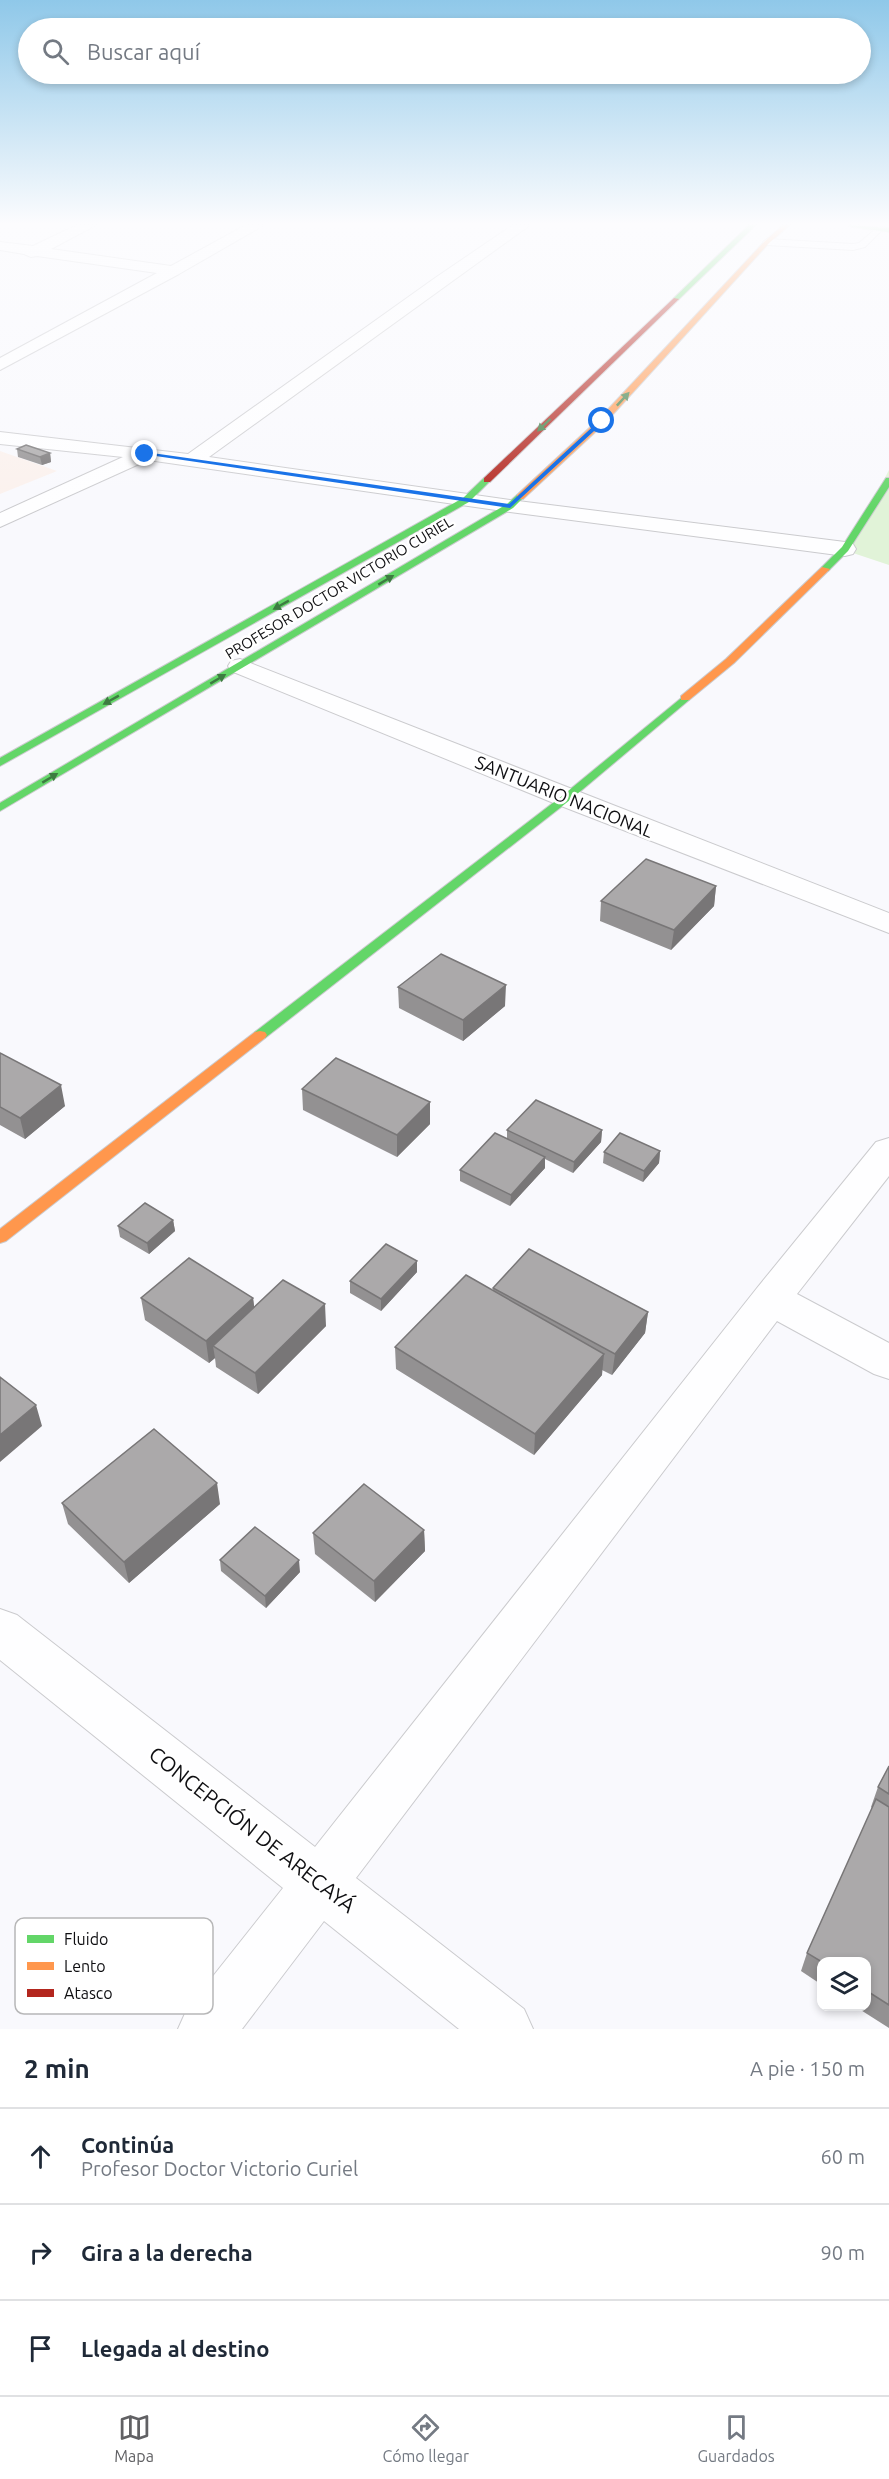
<!DOCTYPE html>
<html lang="es">
<meta charset="utf-8">
<style>
:root{--surface:#fff;--page:#f2f2f3;--text:#1f2937;--muted:#747a83;--line:#e0e1e3;--accent:#616164}
body{margin:0;font-family:Ubuntu,sans-serif;background:var(--page);color:var(--text)}
.controls{position:absolute;right:18px;bottom:18px;display:grid;overflow:hidden;border-radius:12px;box-shadow:0 3px 9px #0003}
.controls button{width:54px;height:54px;display:grid;place-items:center;padding:0;border:0;border-bottom:2px solid var(--line);background:var(--surface);color:var(--text);font:30px sans-serif}
.stop{position:absolute;width:18px;height:18px;margin:-14px;border:4px solid #1a73e8;border-radius:50%;background:#fff}
.stop.end{background:#1a73e8;border-color:#fff;box-shadow:0 2px 6px #0008}
.list{margin:0;padding:0;list-style:none}
h2{display:flex;justify-content:space-between;align-items:center;height:78px;margin:0;padding:0 24px;font-size:26px}
h2 small{font-size:20px;font-weight:400;color:var(--muted)}
.list li{display:grid;grid-template-columns:39px 1fr auto;gap:18px;align-items:center;box-sizing:border-box;height:96px;padding:0 24px;border-top:2px solid var(--line)}
.list b{display:block;font-size:22px;white-space:nowrap}
.list p{margin:0;font-size:20px;white-space:nowrap;color:var(--muted)}
.list em{font-size:20px;font-style:normal;color:var(--muted)}
.icon{flex:none;width:33px;height:33px;fill:none;stroke:currentColor;stroke-width:2;stroke-linecap:round;stroke-linejoin:round}
.map{position:relative;flex:none;width:889px;height:2029px;overflow:hidden}
.search{position:absolute;background:var(--surface);box-shadow:0 3px 9px #0003;left:18px;right:18px;top:18px;height:66px;display:flex;align-items:center;gap:15px;box-sizing:border-box;padding:0 21px;border-radius:33px;color:var(--muted);font-size:22px}
.sheet{height:366px;background:var(--surface)}
nav{display:flex;justify-content:space-around;align-items:center;box-sizing:border-box;height:84px;border-top:2px solid var(--line);background:var(--surface);font-size:16px;color:var(--muted)}
nav a{display:grid;justify-items:center;gap:3px}
nav .on{color:var(--accent)}
.map>svg:first-child{display:block}
.industrial{fill:#fbf1ed}
.green{fill:#e1f3d8}
.lines{fill:none;stroke-linecap:round;stroke-linejoin:round}
.lane-casing{stroke:#cbcbce;stroke-width:2}
.street-casing{stroke:#cbcbce;stroke-width:2}
.fast-casing{stroke:#cbcbce;stroke-width:2}
.slow-casing{stroke:#cbcbce;stroke-width:2}
.jam-casing{stroke:#cbcbce;stroke-width:2}
.lane{fill:#fefeff;fill-rule:evenodd}
.street{fill:#fefeff;fill-rule:evenodd}
.fast{fill:#63d668;fill-rule:evenodd}
.slow{fill:#ff974d;fill-rule:evenodd}
.jam{fill:#b3261e;fill-rule:evenodd}
.wall{fill:#939192}
.shaded-wall{fill:#787677}
.building{fill:#aba9aa;stroke:#787677;stroke-width:1.5}
.oneway{fill:#3d7c41}
.route{fill:#1a73e8}
.labels{text-anchor:middle;stroke-width:5;stroke-linejoin:round;paint-order:stroke}
.far-street-label{font-size:15px;fill:#0f0f12;stroke:#fff}
.street-label{font-size:18px;fill:#0f0f12;stroke:#fff}
.near-street-label{font-size:21px;fill:#0f0f12;stroke:#fff}
.key{fill:#fff;stroke:#b7b7b8;stroke-width:1.5}
.key-label{font-size:16px;fill:#0f0f12}
</style>
<div class="map">
<svg width="889" height="2029" viewBox="0 0 889 2029">
<rect width="100%" height="100%" fill="#f9f9fd"/>
<path class="industrial" d="M 0,451 L 57,471 L 0,494 Z"/>
<path class="green" d="M 889,470 L 889,565 L 847,551 Z"/>
<g class="lines">
<g class="lane-casing">
<path id="lane" d="M 879,226 L 883,229 L 865,247 L 853,250 L 767,245 L 763,242 L 767,239 L 853,244 L 859,243 Z"/>
</g>
<g class="street-casing">
<path id="street" d="M 77,225 L 96,225 L 51,249 L 171,266 L 246,225 L 264,225 L 179,274 L 0,370 L 0,358 L 157,273 L 37,256 L 31,257 L 24,254 L 0,250 L 0,242 L 33,246 Z
M 513,225 L 530,225 L 209,457 L 510,500 L 845,542 L 853,544 L 856,549 L 853,554 L 845,556 L 510,512 L 148,460 L 0,527 L 0,513 L 123,457 L 0,444 L 0,432 L 188,454 L 435,278 Z
M 240,659 L 889,913 L 889,933 L 556,804 L 231,671 L 228,666 L 231,661 Z
M 889,1138 L 889,1176 L 797,1294 L 889,1343 L 889,1379 L 874,1374 L 777,1321 L 356,1878 L 524,2009 L 533,2029 L 459,2029 L 324,1921 L 242,2029 L 178,2029 L 187,2009 L 283,1888 L 0,1660 L 0,1609 L 17,1615 L 315,1847 L 757,1288 L 876,1142 Z"/>
</g>
<g class="fast-casing">
<path id="fast" d="M 749,225 L 756,225 L 678,300 L 674,300 L 674,298 Z
M 848,225 L 889,228 L 889,232 L 851,227 Z
M 484,478 L 491,480 L 469,502 L 0,766 L 0,758 L 463,498 Z
M 886,478 L 889,478 L 889,487 L 848,551 L 828,571 L 822,571 L 822,567 L 842,547 Z
M 517,495 L 524,497 L 513,508 L 0,811 L 0,803 L 507,504 Z
M 685,695 L 689,696 L 689,700 L 570,800 L 265,1038 L 255,1038 L 253,1035 L 255,1032 L 562,796 Z"/>
</g>
<g class="slow-casing">
<path id="slow" d="M 783,225 L 790,225 L 769,243 L 605,423 L 523,499 L 517,499 L 517,495 L 599,419 L 765,241 Z
M 822,567 L 830,569 L 734,663 L 689,700 L 681,700 L 681,696 L 726,659 Z
M 260,1031 L 265,1032 L 267,1035 L 265,1038 L 6,1241 L 0,1243 L 0,1229 L 255,1032 Z"/>
</g>
<g class="jam-casing">
<path id="jam" d="M 674,298 L 679,299 L 490,482 L 484,482 L 484,478 Z"/>
</g>
<use href="#lane" class="lane"/>
<use href="#street" class="street"/>
<use href="#fast" class="fast"/>
<use href="#slow" class="slow"/>
<use href="#jam" class="jam"/>
</g>
<path class="wall" d="M 17,449 L 50,453 L 51,462 L 42,465 L 18,457 Z
M 716,886 L 714,906 L 671,950 L 600,921 L 601,901 Z
M 398,987 L 505,1006 L 463,1041 L 399,1008 Z
M 0,1053 L 65,1106 L 25,1139 L 0,1125 Z
M 302,1089 L 430,1124 L 397,1157 L 303,1110 Z
M 507,1130 L 602,1130 L 601,1142 L 573,1173 L 545,1159 L 545,1168 L 510,1206 L 460,1181 L 460,1170 L 507,1139 Z
M 660,1151 L 659,1163 L 643,1182 L 603,1163 L 604,1152 Z
M 173,1220 L 175,1231 L 149,1254 L 120,1237 L 118,1226 Z
M 417,1261 L 417,1272 L 381,1311 L 350,1293 L 350,1281 Z
M 493,1288 L 648,1312 L 645,1333 L 612,1375 L 602,1370 L 602,1375 L 534,1455 L 396,1369 L 395,1347 L 493,1290 Z
M 141,1298 L 253,1298 L 254,1307 L 326,1326 L 258,1394 L 216,1367 L 215,1358 L 209,1363 L 145,1320 Z
M 62,1503 L 220,1504 L 129,1583 L 68,1524 Z
M 424,1530 L 425,1551 L 375,1602 L 315,1554 L 313,1533 Z
M 220,1560 L 300,1572 L 266,1608 L 221,1571 Z
M 889,1766 L 889,2028 L 856,2007 L 867,2007 L 867,1962 L 822,1962 L 822,1985 L 801,1971 L 807,1953 L 872,1808 L 871,1807 L 878,1787 Z"/>
<path class="shaded-wall" d="M 50,453 L 51,462 L 42,465 L 40,457 Z
M 716,886 L 714,906 L 671,950 L 674,930 Z
M 506,985 L 505,1006 L 463,1041 L 463,1020 Z
M 61,1085 L 65,1106 L 25,1139 L 20,1118 Z
M 430,1102 L 430,1124 L 397,1157 L 397,1135 Z
M 602,1130 L 601,1142 L 573,1173 L 574,1162 Z
M 660,1151 L 659,1163 L 643,1182 L 644,1171 Z
M 545,1157 L 545,1168 L 510,1206 L 511,1195 Z
M 173,1220 L 175,1231 L 149,1254 L 147,1243 Z
M 417,1261 L 417,1272 L 381,1311 L 381,1299 Z
M 253,1298 L 256,1320 L 213,1346 L 215,1358 L 209,1363 L 206,1341 Z
M 325,1304 L 326,1326 L 258,1394 L 255,1373 Z
M 648,1312 L 645,1333 L 612,1375 L 615,1354 Z
M 604,1354 L 602,1375 L 534,1455 L 535,1434 Z
M 36,1405 L 42,1426 L 0,1462 L 0,1435 Z
M 217,1483 L 220,1504 L 129,1583 L 124,1562 Z
M 424,1530 L 425,1551 L 375,1602 L 374,1581 Z
M 299,1560 L 300,1572 L 266,1608 L 265,1596 Z"/>
<path class="building" d="M 26,445 L 50,453 L 40,457 L 17,449 Z
M 646,859 L 716,886 L 674,930 L 601,901 Z
M 441,954 L 506,985 L 463,1020 L 398,987 Z
M 0,1053 L 61,1085 L 20,1118 L 0,1107 Z
M 336,1058 L 430,1102 L 397,1135 L 302,1089 Z
M 536,1100 L 602,1130 L 574,1162 L 507,1130 Z
M 495,1133 L 545,1157 L 511,1195 L 460,1170 Z
M 620,1133 L 660,1151 L 644,1171 L 604,1152 Z
M 145,1203 L 173,1220 L 147,1243 L 118,1226 Z
M 386,1244 L 417,1261 L 381,1299 L 350,1281 Z
M 529,1249 L 648,1312 L 615,1354 L 493,1288 Z
M 189,1258 L 253,1298 L 206,1341 L 141,1298 Z
M 466,1275 L 604,1354 L 535,1434 L 395,1347 Z
M 283,1280 L 325,1304 L 255,1373 L 213,1346 Z
M 0,1377 L 36,1405 L 0,1435 Z
M 154,1429 L 217,1483 L 124,1562 L 62,1503 Z
M 364,1484 L 424,1530 L 374,1581 L 313,1533 Z
M 255,1527 L 299,1560 L 265,1596 L 220,1560 Z
M 889,1766 L 889,1794 L 878,1787 Z
M 876,1799 L 889,1807 L 889,2005 L 867,1991 L 867,1962 L 822,1962 L 807,1953 Z"/>
<defs><path id="oneway-solid" d="M-6-.8H1V-3.2L6.5 0L1 3.2V.8H-6Z" transform="scale(1.5)"/></defs>
<g class="oneway">
<use href="#oneway-solid" transform="translate(623 399) rotate(-47)"/>
<use href="#oneway-solid" transform="translate(544 425) rotate(136)"/>
<use href="#oneway-solid" transform="translate(386 580) rotate(-31)"/>
<use href="#oneway-solid" transform="translate(281 605) rotate(151)"/>
<use href="#oneway-solid" transform="translate(218 679) rotate(-31)"/>
<use href="#oneway-solid" transform="translate(111 700) rotate(151)"/>
<use href="#oneway-solid" transform="translate(50 778) rotate(-31)"/>
</g>
<linearGradient id="sky" x2="0" y2="1"><stop stop-color="#8fc8e9"/><stop offset="0.44" stop-color="#fcfcfe"/><stop offset="1" stop-color="#fcfcfe" stop-opacity="0"/></linearGradient>
<rect width="889" height="509" fill="url(#sky)"/>
<path class="route" d="M 600,420 L 605,421 L 510,508 L 142,454 L 145,452 L 509,504 Z"/>
<g class="labels">
<g class="far-street-label">
<text transform="translate(339 588) rotate(-31)" y="5">PROFESOR DOCTOR VICTORIO CURIEL</text>
</g>
<g class="street-label">
<text transform="translate(564 797) rotate(22)" y="6">SANTUARIO NACIONAL</text>
</g>
<g class="near-street-label">
<text transform="translate(252 1830) rotate(38)" y="7">CONCEPCIÓN DE ARECAYÁ</text>
</g>
</g>
<rect x="15" y="1918" width="198" height="96" rx="9" class="key"/>
<rect x="27" y="1935" width="27" height="8" fill="#63d668"/>
<rect x="27" y="1962" width="27" height="8" fill="#ff974d"/>
<rect x="27" y="1989" width="27" height="8" fill="#b3261e"/>
<g class="key-label">
<text x="64" y="1945">Fluido</text>
<text x="64" y="1972">Lento</text>
<text x="64" y="1999">Atasco</text>
</g>
</svg>
<div class="controls">
<button><svg class="icon" aria-label="layers" viewBox="0 0 24 24"><path d="M12 4l9 5-9 5-9-5zM3 14l9 5 9-5"/></svg></button>
</div>
<div class="stop" style="left:602px;top:421px"></div>
<div class="stop end" style="left:145px;top:454px"></div>
<div class="search"><svg class="icon" aria-label="search" viewBox="0 0 24 24"><circle cx="10" cy="10" r="6"/><path d="M15 15l6 6"/></svg>Buscar aquí</div>
</div>
<section class="sheet">
<h2>2 min<small>A pie · 150 m</small></h2>
<ul class="list">
<li><svg class="icon" aria-label="ahead" viewBox="0 0 24 24"><path d="M12 20V5M6 11l6-6 6 6"/></svg><div><b>Continúa</b><p>Profesor Doctor Victorio Curiel</p></div><em>60 m</em></li>
<li><svg class="icon" aria-label="right" viewBox="0 0 24 24"><path d="M7 20v-9h11M14 6l5 5-5 5"/></svg><div><b>Gira a la derecha</b></div><em>90 m</em></li>
<li><svg class="icon" aria-label="arrive" viewBox="0 0 24 24"><path d="M6 21V4h12l-3 4 3 4H6"/></svg><div><b>Llegada al destino</b></div></li>
</ul>
</section>
<nav>
<a class="on"><svg class="icon" aria-label="map" viewBox="0 0 24 24"><path d="M3 6l6-2 6 2 6-2v14l-6 2-6-2-6 2zM9 4v14M15 6v14"/></svg>Mapa</a>
<a><svg class="icon" aria-label="directions" viewBox="0 0 24 24"><path d="M12 3l9 9-9 9-9-9zM9 14v-3h6M13 9l2 2-2 2"/></svg>Cómo llegar</a>
<a><svg class="icon" aria-label="saved" viewBox="0 0 24 24"><path d="M7 4h10v16l-5-4-5 4z"/></svg>Guardados</a>
</nav>
